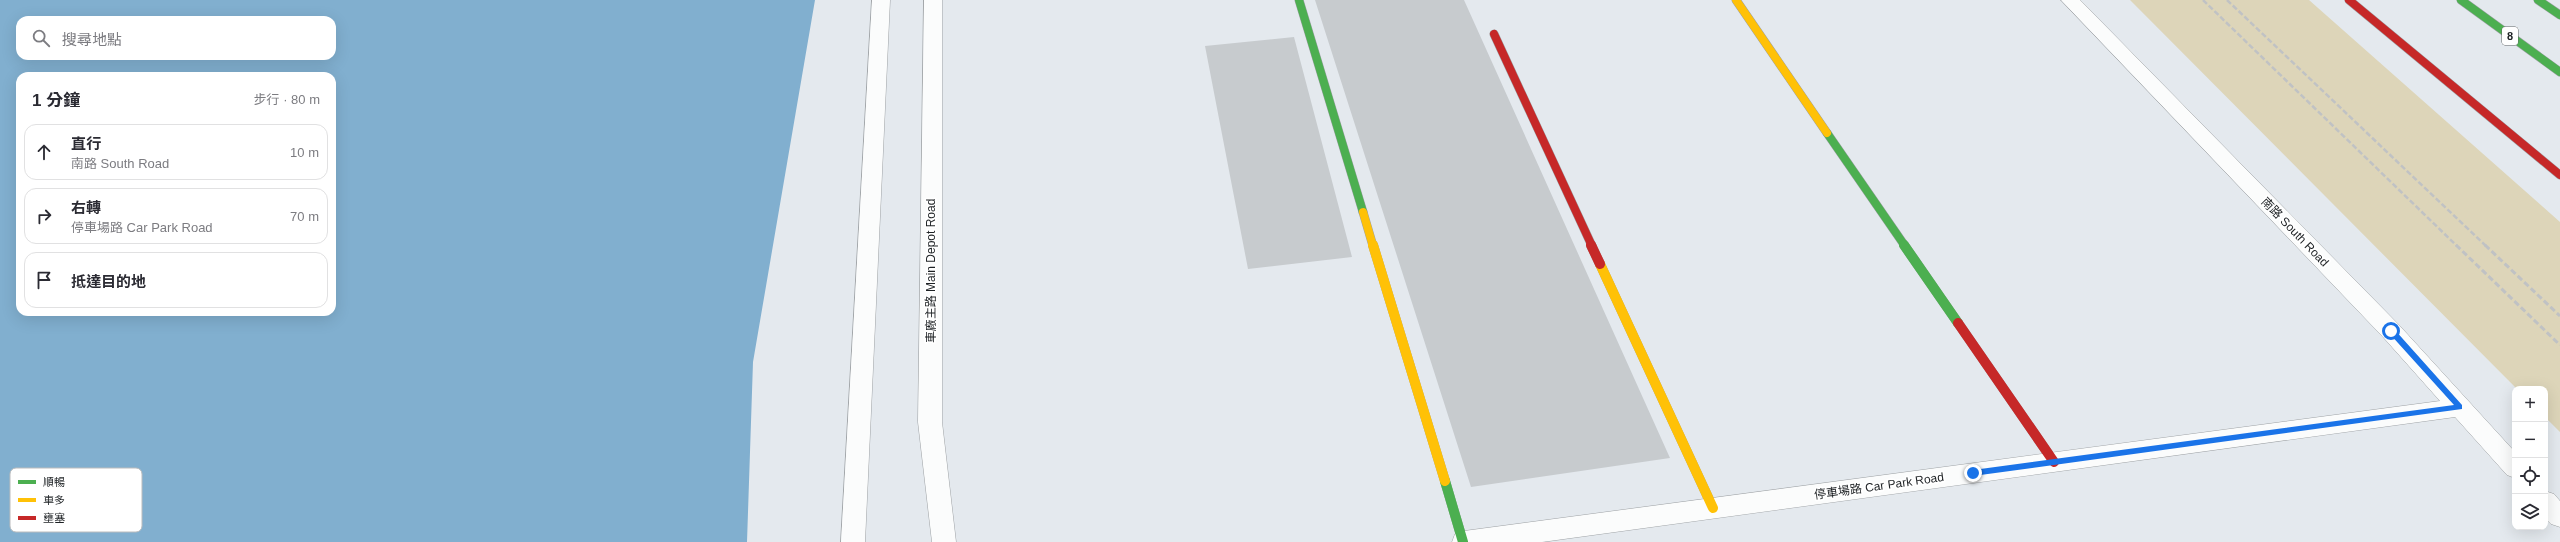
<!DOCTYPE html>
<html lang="zh-TW">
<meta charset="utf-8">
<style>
:root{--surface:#fff;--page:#f7f7f7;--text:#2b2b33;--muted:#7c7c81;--line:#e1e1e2}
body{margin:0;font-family:Helvetica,"Noto Sans TC",sans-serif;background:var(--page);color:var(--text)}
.controls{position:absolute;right:12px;bottom:12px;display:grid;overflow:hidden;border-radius:8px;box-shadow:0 4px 16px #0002}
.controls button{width:36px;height:36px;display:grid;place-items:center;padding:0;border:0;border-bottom:1px solid var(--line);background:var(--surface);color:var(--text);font:20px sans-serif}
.stop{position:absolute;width:12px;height:12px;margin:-9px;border:3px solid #1a73e8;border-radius:50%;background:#fff}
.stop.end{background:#1a73e8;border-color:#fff;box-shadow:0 1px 4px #0008}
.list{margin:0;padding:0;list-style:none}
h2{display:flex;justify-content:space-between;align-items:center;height:52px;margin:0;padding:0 16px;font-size:17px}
h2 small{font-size:13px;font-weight:400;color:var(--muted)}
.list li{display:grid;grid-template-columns:26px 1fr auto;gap:12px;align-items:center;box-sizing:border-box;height:56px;margin:0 8px 8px;padding:0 8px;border:1px solid var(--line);border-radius:12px}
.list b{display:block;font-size:15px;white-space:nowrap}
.list p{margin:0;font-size:13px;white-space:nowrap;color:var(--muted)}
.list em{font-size:13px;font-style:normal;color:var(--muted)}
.icon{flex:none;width:22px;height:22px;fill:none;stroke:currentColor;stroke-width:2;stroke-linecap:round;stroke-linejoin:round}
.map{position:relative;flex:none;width:2560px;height:542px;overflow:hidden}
.search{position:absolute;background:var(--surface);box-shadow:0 4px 16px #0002;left:16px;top:16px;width:320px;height:44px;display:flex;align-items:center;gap:10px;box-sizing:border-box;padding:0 14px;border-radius:12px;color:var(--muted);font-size:15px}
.panel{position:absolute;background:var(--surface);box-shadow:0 4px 16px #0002;left:16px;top:72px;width:320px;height:244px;border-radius:12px}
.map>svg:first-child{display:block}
.green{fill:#ddd5b9}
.water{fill:#81afcf;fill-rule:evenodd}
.building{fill:#c7cbce}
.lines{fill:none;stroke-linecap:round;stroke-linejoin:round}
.lane-casing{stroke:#9da1a4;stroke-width:1}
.fast-far1-casing{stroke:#9da1a4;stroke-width:9}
.fast-casing{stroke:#9da1a4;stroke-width:10}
.slow-far1-casing{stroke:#9da1a4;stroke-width:9}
.slow-casing{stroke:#9da1a4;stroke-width:10}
.jam-far1-casing{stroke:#9da1a4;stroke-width:9}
.jam-casing{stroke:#9da1a4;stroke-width:10}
.lane{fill:#fbfcfc;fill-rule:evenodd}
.fast-far1{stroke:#4caf50;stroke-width:8}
.fast{stroke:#4caf50;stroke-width:10}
.slow-far1{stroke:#ffc107;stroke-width:8}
.slow{stroke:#ffc107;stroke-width:10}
.jam-far1{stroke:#c62828;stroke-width:8}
.jam{stroke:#c62828;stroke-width:10}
.rail-far1{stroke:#c0c2c4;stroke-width:2.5;stroke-dasharray:5.5 2.5;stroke-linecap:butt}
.rail{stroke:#c0c2c4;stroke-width:3;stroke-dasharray:6 3;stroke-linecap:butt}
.route{fill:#1a73e8}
.labels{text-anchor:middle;stroke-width:3.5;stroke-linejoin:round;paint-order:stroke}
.shield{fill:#fff;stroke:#616466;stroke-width:1}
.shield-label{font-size:11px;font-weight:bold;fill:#1d2124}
.street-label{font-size:12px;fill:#1d2124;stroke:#fff}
.key{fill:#fff;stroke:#bbbcbd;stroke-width:1}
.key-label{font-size:11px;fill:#1d2124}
</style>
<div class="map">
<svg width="2560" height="542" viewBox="0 0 2560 542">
<rect width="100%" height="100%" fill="#e4e9ee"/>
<path class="green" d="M 2130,0 L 2309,0 L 2560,222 L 2560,432 L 2545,417 L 2545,389 L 2517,389 Z"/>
<path class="water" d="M 0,0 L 815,0 L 753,362 L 747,542 L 0,542 ZM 20,20 L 332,20 L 332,56 L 20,56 ZM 20,76 L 332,76 L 332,312 L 20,312 Z"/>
<path class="building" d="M 1315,0 L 1464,0 L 1670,458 L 1471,487 Z
M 1294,37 L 1352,257 L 1248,269 L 1205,46 Z"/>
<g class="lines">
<g class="lane-casing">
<path id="lane" d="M 872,0 L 890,0 L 865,542 L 841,542 Z
M 924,0 L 942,0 L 942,422 L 956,542 L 932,542 L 918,422 Z
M 2061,0 L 2080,0 L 2399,325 L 2515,452 L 2515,478 L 2507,475 L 2455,417 L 1542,542 L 1452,542 L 1455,534 L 1464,531 L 2440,401 L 2383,337 Z
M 2545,491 L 2554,494 L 2560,501 L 2560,527 L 2551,524 L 2545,518 Z"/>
</g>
<g class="fast-far1-casing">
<path id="fast-far1" d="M 1299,0 L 1363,212
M 2461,0 L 2560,72
M 2538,0 L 2560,15
M 1827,133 L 1905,246"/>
</g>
<g class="fast-casing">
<path id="fast" d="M 1904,245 L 1958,323
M 1445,481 L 1463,542"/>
</g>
<g class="slow-far1-casing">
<path id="slow-far1" d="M 1736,0 L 1827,133
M 1363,212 L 1373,246"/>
</g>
<g class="slow-casing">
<path id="slow" d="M 1373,245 L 1445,481
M 1600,264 L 1713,508"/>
</g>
<g class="jam-far1-casing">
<path id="jam-far1" d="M 2349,0 L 2560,175
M 1494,34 L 1592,246"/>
</g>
<g class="jam-casing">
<path id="jam" d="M 1591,245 L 1600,264
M 1958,323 L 2054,462"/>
</g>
<use href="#lane" class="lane"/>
<use href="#fast-far1" class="fast-far1"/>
<use href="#fast" class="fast"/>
<use href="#slow-far1" class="slow-far1"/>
<use href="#slow" class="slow"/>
<use href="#jam-far1" class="jam-far1"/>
<use href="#jam" class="jam"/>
<path class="rail-far1" d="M 2203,0 L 2457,246
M 2227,0 L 2486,246"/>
<path class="rail" d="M 2456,245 L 2560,345
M 2485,245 L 2560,316"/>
</g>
<path class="route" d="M 2389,329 L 2394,329 L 2462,405 L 2462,409 L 1973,476 L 1969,473 L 1973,470 L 2454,405 L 2389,333 Z"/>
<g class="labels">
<rect class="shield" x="2502" y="27" width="16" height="18" rx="3"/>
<g class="shield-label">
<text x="2510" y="40">8</text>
</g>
<g class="street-label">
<text transform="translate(2295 232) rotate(46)" y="4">南路 South Road</text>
<text transform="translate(931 271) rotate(-90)" y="4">車廠主路 Main Depot Road</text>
<text transform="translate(1879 486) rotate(-8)" y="4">停車場路 Car Park Road</text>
</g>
</g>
<rect x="10" y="468" width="132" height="64" rx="6" class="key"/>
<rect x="18" y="480" width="18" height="4" fill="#4caf50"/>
<rect x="18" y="498" width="18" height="4" fill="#ffc107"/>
<rect x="18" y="516" width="18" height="4" fill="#c62828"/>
<g class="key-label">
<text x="43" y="486">順暢</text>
<text x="43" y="504">車多</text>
<text x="43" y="522">壅塞</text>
</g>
</svg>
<div class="controls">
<button>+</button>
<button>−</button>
<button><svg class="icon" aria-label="locate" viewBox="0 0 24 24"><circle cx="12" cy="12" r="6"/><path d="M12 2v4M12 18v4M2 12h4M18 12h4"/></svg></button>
<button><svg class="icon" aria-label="layers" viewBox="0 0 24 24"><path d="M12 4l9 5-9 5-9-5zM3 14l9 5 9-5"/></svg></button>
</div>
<div class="stop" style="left:2391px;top:331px"></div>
<div class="stop end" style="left:1973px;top:473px"></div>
<div class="search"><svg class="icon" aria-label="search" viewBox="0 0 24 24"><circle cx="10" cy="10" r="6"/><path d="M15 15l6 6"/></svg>搜尋地點</div>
<section class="panel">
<h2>1 分鐘<small>步行 · 80 m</small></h2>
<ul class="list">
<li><svg class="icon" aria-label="ahead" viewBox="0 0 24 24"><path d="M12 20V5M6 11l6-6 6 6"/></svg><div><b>直行</b><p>南路 South Road</p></div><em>10 m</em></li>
<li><svg class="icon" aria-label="right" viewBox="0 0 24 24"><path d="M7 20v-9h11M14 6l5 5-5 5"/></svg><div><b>右轉</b><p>停車場路 Car Park Road</p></div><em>70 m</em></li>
<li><svg class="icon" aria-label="arrive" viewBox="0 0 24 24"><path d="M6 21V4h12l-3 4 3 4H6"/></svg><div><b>抵達目的地</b></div></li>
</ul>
</section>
</div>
